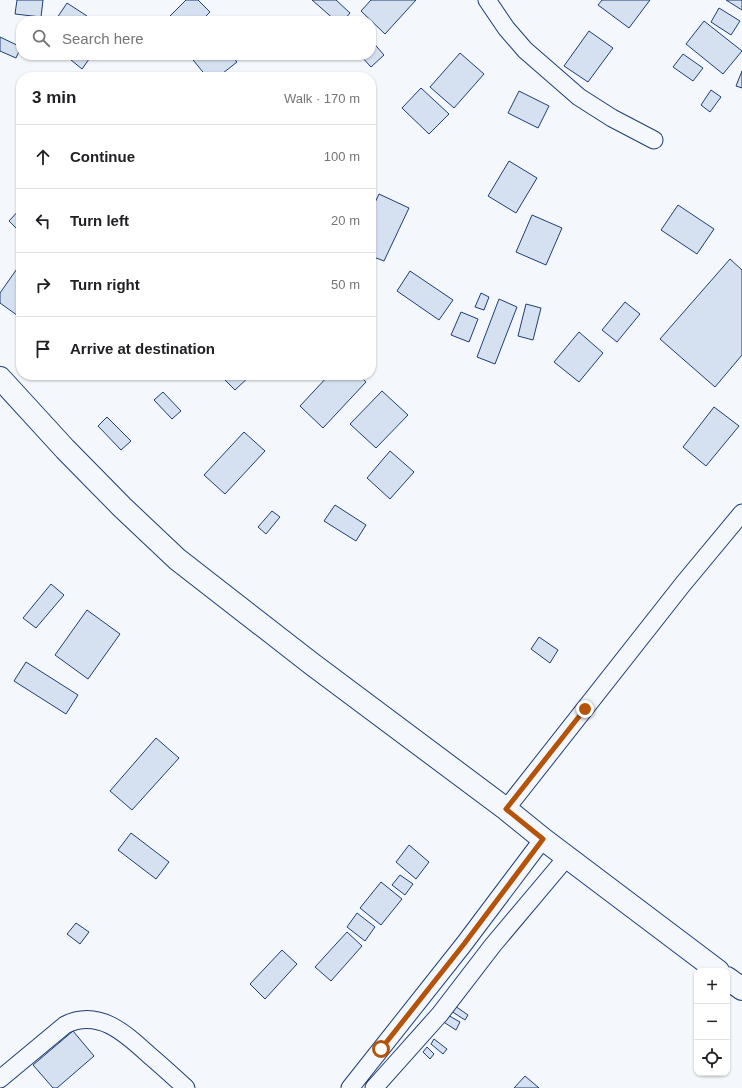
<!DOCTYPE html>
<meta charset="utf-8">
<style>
:root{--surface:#fff;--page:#f2f2f2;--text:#202124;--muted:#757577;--line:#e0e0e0}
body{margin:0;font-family:Arial,sans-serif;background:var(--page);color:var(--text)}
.controls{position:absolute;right:12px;bottom:12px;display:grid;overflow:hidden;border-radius:8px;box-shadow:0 1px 3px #0004}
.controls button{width:36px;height:36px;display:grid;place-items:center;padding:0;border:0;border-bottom:1px solid var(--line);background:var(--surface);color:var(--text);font:20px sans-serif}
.stop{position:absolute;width:12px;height:12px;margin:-9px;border:3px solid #b45309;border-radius:50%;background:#fff}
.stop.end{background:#b45309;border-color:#fff;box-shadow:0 1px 4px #0008}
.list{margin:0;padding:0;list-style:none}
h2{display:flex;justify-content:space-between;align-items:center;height:52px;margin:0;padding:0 16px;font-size:17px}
h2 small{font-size:13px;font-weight:400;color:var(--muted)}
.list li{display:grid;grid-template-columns:26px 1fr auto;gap:12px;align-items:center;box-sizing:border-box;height:64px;padding:0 16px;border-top:1px solid var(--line)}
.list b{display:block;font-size:15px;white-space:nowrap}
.list em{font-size:13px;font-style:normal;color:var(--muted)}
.icon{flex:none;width:22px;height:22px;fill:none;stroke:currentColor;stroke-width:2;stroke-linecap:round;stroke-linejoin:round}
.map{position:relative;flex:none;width:742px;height:1088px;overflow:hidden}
.search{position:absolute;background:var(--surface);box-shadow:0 1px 3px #0004;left:16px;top:16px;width:360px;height:44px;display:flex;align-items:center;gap:10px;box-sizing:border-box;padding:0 14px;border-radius:16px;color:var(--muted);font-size:15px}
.panel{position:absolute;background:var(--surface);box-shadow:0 1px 3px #0004;left:16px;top:72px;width:360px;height:308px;border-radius:16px}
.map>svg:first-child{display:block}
.building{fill:#d5e0f0;stroke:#1d3f73}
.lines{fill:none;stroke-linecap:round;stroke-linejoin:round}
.minor-casing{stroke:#1d3f73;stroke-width:19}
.primary-casing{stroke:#1d3f73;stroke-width:24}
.minor{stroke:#f4f7fb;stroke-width:17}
.primary{stroke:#f4f7fb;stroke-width:22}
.route{stroke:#b45309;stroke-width:5}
</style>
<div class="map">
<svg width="742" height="1088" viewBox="0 0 742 1088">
<rect width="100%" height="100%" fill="#f4f7fb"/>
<path class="building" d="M 17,0 L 43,0 L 41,17 L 15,14 Z
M 186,0 L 198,0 L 210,12 L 201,21 L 176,21 L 170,16 Z
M 312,0 L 336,0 L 350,13 L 343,21 L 336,21 Z
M 371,0 L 416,0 L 385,34 L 361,11 Z
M 602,0 L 650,0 L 629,28 L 598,5 Z
M 726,0 L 742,0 L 742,10 Z
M 67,3 L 87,16 L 84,21 L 55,21 Z
M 719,8 L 740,21 L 731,35 L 711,22 Z
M 704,21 L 742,51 L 723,74 L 686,44 Z
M 589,31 L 613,48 L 588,82 L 564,66 Z
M 0,37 L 21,47 L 16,58 L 0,51 Z
M 371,40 L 384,55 L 371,67 L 360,55 L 371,55 Z
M 460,53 L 484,74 L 454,108 L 430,87 Z
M 683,54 L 703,68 L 693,81 L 673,67 Z
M 75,55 L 92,55 L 82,69 L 71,60 Z
M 189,55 L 231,55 L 237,62 L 218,77 L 207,77 Z
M 742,71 L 742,88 L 736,86 Z
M 421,88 L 449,114 L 429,134 L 402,108 Z
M 711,90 L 721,97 L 710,112 L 701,105 Z
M 519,91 L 549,106 L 538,128 L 508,113 Z
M 509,161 L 537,178 L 516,213 L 488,196 Z
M 379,194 L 409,208 L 384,261 L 371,256 L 371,211 Z
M 678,205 L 714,229 L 697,254 L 661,230 Z
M 21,208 L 21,233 L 9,221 Z
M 532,215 L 562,228 L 546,265 L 516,252 Z
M 730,259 L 742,270 L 742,355 L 715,387 L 660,339 Z
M 21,263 L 21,318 L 0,303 L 0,293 Z
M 410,271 L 453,300 L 439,320 L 397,291 Z
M 481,293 L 489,297 L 484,310 L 475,307 Z
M 499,299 L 517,307 L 495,364 L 477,357 Z
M 625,302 L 640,314 L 617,342 L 602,330 Z
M 526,304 L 541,308 L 533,340 L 518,336 Z
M 461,312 L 478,319 L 469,342 L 451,335 Z
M 579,332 L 603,353 L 579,382 L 554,362 Z
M 220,375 L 251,375 L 235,390 Z
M 329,375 L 359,375 L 366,382 L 323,428 L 300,406 Z
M 382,391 L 408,415 L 376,448 L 350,424 Z
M 163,392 L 181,411 L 172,419 L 154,400 Z
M 714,407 L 739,426 L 706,466 L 683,447 Z
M 107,417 L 131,441 L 121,450 L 98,426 Z
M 244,432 L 265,451 L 225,494 L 204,475 Z
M 390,451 L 414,472 L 390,499 L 367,478 Z
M 335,505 L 366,525 L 356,541 L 324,521 Z
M 272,511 L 280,517 L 266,534 L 258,527 Z
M 51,584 L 64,595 L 36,628 L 23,618 Z
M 87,610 L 120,634 L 88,679 L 55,655 Z
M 539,637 L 558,650 L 550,663 L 531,649 Z
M 26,662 L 78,695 L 66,714 L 14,681 Z
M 156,738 L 179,758 L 132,810 L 110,791 Z
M 131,833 L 169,862 L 156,879 L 118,850 Z
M 409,845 L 429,862 L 416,879 L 396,862 Z
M 400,875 L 413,884 L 405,895 L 392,885 Z
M 381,882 L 402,899 L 381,925 L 360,908 Z
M 357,913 L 375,927 L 365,941 L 347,927 Z
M 76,923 L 89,932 L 80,944 L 67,934 Z
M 347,932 L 362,946 L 331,981 L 315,967 Z
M 282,950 L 297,964 L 265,999 L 250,984 Z
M 455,1006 L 468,1015 L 465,1020 L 451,1011 Z
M 446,1014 L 460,1022 L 456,1030 L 442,1021 Z
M 73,1031 L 94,1056 L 57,1088 L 53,1088 L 33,1065 Z
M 434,1039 L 447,1049 L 443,1054 L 431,1044 Z
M 427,1047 L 434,1054 L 430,1059 L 423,1052 Z
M 525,1076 L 539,1088 L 514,1088 Z"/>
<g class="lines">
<g class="minor-casing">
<path id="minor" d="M 487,0 L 506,28 L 525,50 L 579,97 L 612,118 L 654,140
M 506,809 L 683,584 L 742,513
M 0,1079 L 65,1025 C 99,1008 126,1034 149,1055 C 162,1066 174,1077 186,1088
M 350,1088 L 464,944 L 543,839
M 374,1088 L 440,1014 L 493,945 L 567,857"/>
</g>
<g class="primary-casing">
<path id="primary" d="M 0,378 L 65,449 L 122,507 L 177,559 L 312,664 L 506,809 L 543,839 L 718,971
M 727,978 L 742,989"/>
</g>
<use href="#minor" class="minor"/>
<use href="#primary" class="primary"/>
</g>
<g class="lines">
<path class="route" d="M 381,1049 L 464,944 L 543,839 L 506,809 L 585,709"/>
</g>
</svg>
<div class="controls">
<button>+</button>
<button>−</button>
<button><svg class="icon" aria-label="locate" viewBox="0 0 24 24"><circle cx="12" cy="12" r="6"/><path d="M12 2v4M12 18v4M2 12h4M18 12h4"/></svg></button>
</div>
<div class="stop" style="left:381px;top:1049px"></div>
<div class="stop end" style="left:585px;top:709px"></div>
<div class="search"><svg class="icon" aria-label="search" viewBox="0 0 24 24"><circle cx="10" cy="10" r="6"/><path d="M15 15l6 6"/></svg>Search here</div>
<section class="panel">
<h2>3 min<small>Walk · 170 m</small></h2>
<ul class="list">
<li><svg class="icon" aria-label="ahead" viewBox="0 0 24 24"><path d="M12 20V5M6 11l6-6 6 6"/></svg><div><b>Continue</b></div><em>100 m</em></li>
<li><svg class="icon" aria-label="left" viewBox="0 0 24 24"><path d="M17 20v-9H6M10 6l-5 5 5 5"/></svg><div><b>Turn left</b></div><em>20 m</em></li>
<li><svg class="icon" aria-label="right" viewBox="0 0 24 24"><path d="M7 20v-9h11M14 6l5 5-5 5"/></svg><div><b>Turn right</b></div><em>50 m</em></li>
<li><svg class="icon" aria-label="arrive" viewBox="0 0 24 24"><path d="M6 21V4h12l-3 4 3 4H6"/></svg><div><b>Arrive at destination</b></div></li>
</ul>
</section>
</div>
